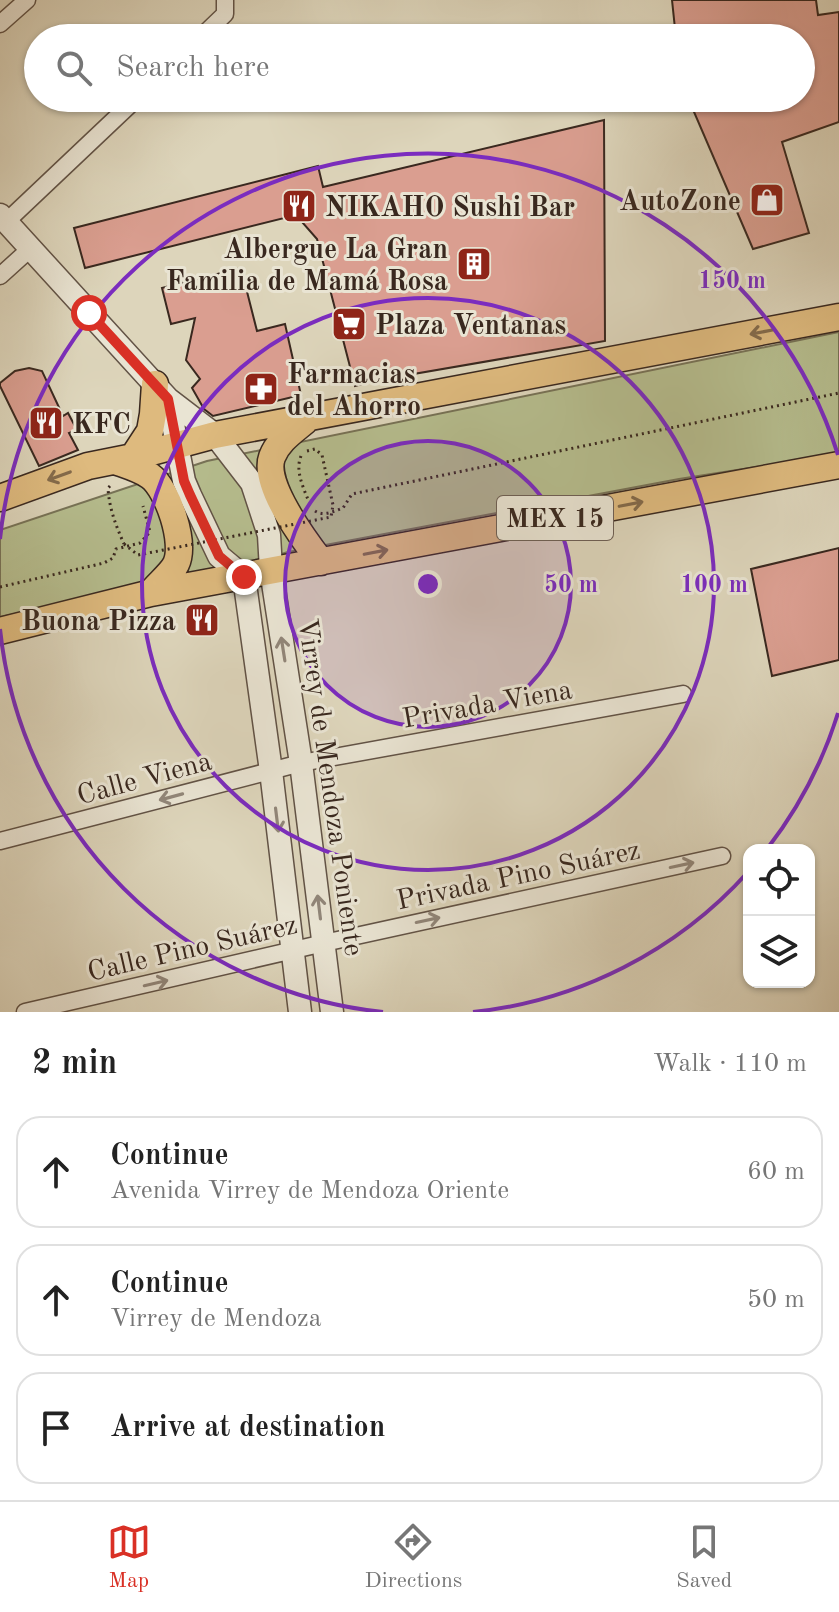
<!DOCTYPE html>
<meta charset="utf-8">
<style>
:root{--surface:#fff;--page:#f6f6f6;--text:#222;--muted:#767676;--line:#e0e0e0;--accent:#d93025}
body{margin:0;font-family:"Old Standard TT",serif;background:var(--page);color:var(--text)}
.controls{position:absolute;right:24px;bottom:24px;display:grid;overflow:hidden;border-radius:16px;box-shadow:0 2px 6px #0004}
.controls button{width:72px;height:72px;display:grid;place-items:center;padding:0;border:0;border-bottom:2px solid var(--line);background:var(--surface);color:var(--text);font:40px sans-serif}
.stop{position:absolute;width:24px;height:24px;margin:-18px;border:6px solid #d93025;border-radius:50%;background:#fff}
.stop.end{background:#d93025;border-color:#fff;box-shadow:0 2px 8px #0008}
.list{margin:0;padding:0;list-style:none}
h2{display:flex;justify-content:space-between;align-items:center;height:104px;margin:0;padding:0 32px;font-size:34px}
h2 small{font-size:26px;font-weight:400;color:var(--muted)}
.list li{display:grid;grid-template-columns:52px 1fr auto;gap:24px;align-items:center;box-sizing:border-box;height:112px;margin:0 16px 16px;padding:0 16px;border:2px solid var(--line);border-radius:24px}
.list b{display:block;font-size:30px;white-space:nowrap}
.list p{margin:0;font-size:26px;white-space:nowrap;color:var(--muted)}
.list em{font-size:26px;font-style:normal;color:var(--muted)}
.icon{flex:none;width:44px;height:44px;fill:none;stroke:currentColor;stroke-width:2;stroke-linecap:round;stroke-linejoin:round}
.map{position:relative;flex:none;width:839px;height:1012px;overflow:hidden}
.search{position:absolute;background:var(--surface);box-shadow:0 2px 6px #0004;left:24px;right:24px;top:24px;height:88px;display:flex;align-items:center;gap:20px;box-sizing:border-box;padding:0 28px;border-radius:44px;color:var(--muted);font-size:30px}
.sheet{height:488px;background:var(--surface)}
nav{display:flex;justify-content:space-around;align-items:center;box-sizing:border-box;height:112px;border-top:2px solid var(--line);background:var(--surface);font-size:22px;color:var(--muted)}
nav a{display:grid;justify-items:center;gap:4px}
nav .on{color:var(--accent)}
.map>svg:first-child{display:block}
.green{fill:#b5bc8d;stroke:#777256;stroke-width:2}
.building{fill:#da9e90;stroke:#39281f;stroke-width:2}
.lines{fill:none;stroke-linecap:round;stroke-linejoin:round}
.minor-casing{stroke:#625346;stroke-width:19}
.tertiary-casing{stroke:#625346;stroke-width:25}
.primary-casing{stroke:#39281f;stroke-width:29}
.path{stroke:#39281f;stroke-width:3;stroke-dasharray:2 4;stroke-linecap:butt}
.minor{stroke:#e9e4d3;stroke-width:16}
.tertiary{stroke:#e9e4d3;stroke-width:22}
.primary{stroke:#deba7e;stroke-width:26}
.path-bridge{stroke:#39281f;stroke-width:3;stroke-dasharray:2 4;stroke-linecap:butt}
.oneway{stroke:#836a4a}
.oneway2{stroke:#918679}
.route{stroke:#d93025;stroke-width:10}
.ring{fill:none;stroke:#7b2cbf;stroke-width:4}
.labels{text-anchor:middle;stroke-width:6;stroke-linejoin:round;paint-order:stroke}
.shield{fill:#e9e4d3;stroke:#6e6055;stroke-width:2}
.shield-label{font-size:26px;font-weight:bold;fill:#39281f}
.poi-label{font-size:28px;font-weight:bold;fill:#39281f;stroke:#e9e4d3;text-anchor:start}
.street-label{font-size:28px;fill:#39281f;stroke:#e9e4d3}
.centre{fill:#7b2cbf;stroke:#e9e4d3;stroke-width:4}
.ring-label{font-size:24px;text-anchor:middle;font-weight:bold;fill:#7b2cbf;stroke:#e9e4d3;stroke-width:6;stroke-linejoin:round;paint-order:stroke}
</style>
<div class="map">
<svg width="839" height="1012" viewBox="0 0 839 1012">
<rect width="100%" height="100%" fill="#ddd5bb"/>
<filter id="stains"><feTurbulence type="fractalNoise" baseFrequency=".0025" numOctaves="4"/><feColorMatrix values="0 0 0 0 .2 0 0 0 0 .09 0 0 0 0 .02 0 0 0 .5 -.17"/></filter>
<radialGradient id="worn" r=".72"><stop offset=".6" stop-color="#630" stop-opacity="0"/><stop offset="1" stop-color="#630" stop-opacity=".3"/></radialGradient>
<path class="green" d="M 839,332 L 839,454 L 679,479 L 288,552 L 239,566 L 0,617 L 0,530 L 207,461 Z"/>
<path class="building" d="M 672,0 L 816,0 L 818,15 L 839,12 L 839,122 L 782,142 L 809,233 L 753,249 L 688,98 L 801,98 L 801,38 L 676,38 Z
M 604,120 L 605,341 L 373,381 L 355,386 L 317,239 L 296,215 L 85,268 L 74,228 L 318,166 L 323,187 Z
M 241,268 L 257,331 L 285,324 L 301,395 L 213,416 L 204,409 L 192,388 L 200,379 L 186,360 L 195,318 L 171,324 L 162,288 Z
M 29,368 L 42,371 L 63,416 L 68,413 L 77,430 L 69,433 L 78,450 L 39,466 L 0,386 L 0,383 L 15,371 Z
M 839,548 L 839,660 L 772,676 L 751,569 Z"/>
<g class="lines">
<g class="minor-casing">
<path id="minor" d="M 0,24 L 27,0
M 200,38 L 225,14 L 225,0
M 6,222 L 137,98
M 0,276 L 31,248
M 0,841 L 301,763 L 683,694
M 25,1012 L 324,943 L 722,856"/>
</g>
<g class="tertiary-casing">
<path id="tertiary" d="M 0,215 L 168,399 L 215,435 L 252,483 L 269,535 L 271,570 L 301,763 L 332,1012
M 168,399 L 184,481 L 190,495 L 219,556 L 244,577 L 271,771 L 300,1012"/>
</g>
<g class="primary-casing">
<path id="primary" d="M 305,421 C 292,432 278,441 272,457 C 262,484 305,541 321,562
M 133,457 L 150,431 L 153,414 L 155,384
M 115,461 C 126,465 140,469 150,476 C 168,489 186,543 176,564 C 172,573 157,585 151,593
M 0,498 L 88,466 L 133,457 L 215,435 L 839,317
M 0,631 L 151,593 L 839,465"/>
</g>
<path class="path" d="M 307,451 L 315,449 L 322,455 L 333,505
M 301,456 C 295,470 303,487 309,502
M 110,486 L 108,488 C 109,508 116,526 124,544
M 315,511 C 324,517 334,511 343,508 L 352,494 L 839,393
M 0,587 L 104,563 L 113,558 L 116,549 L 140,543 L 150,532 L 143,506"/>
<use href="#minor" class="minor"/>
<use href="#tertiary" class="tertiary"/>
<use href="#primary" class="primary"/>
<path class="path-bridge" d="M 124,544 L 138,555 L 331,517 L 333,505"/>
</g>
<defs><path id="oneway-shaft" d="M-6 0H5M1.5-3L5.5 0L1.5 3" fill="none" stroke-width="1.6" stroke-linecap="round" stroke-linejoin="round" transform="scale(2)"/></defs>
<g class="oneway">
<use href="#oneway-shaft" transform="translate(762 332) rotate(169)"/>
<use href="#oneway-shaft" transform="translate(59 476) rotate(160)"/>
<use href="#oneway-shaft" transform="translate(631 504) rotate(-11)"/>
<use href="#oneway-shaft" transform="translate(376 552) rotate(-11)"/>
</g>
<g class="oneway2">
<use href="#oneway-shaft" transform="translate(283 649) rotate(-99)"/>
<use href="#oneway-shaft" transform="translate(171 797) rotate(165)"/>
<use href="#oneway-shaft" transform="translate(277 820) rotate(83)"/>
<use href="#oneway-shaft" transform="translate(682 865) rotate(-12)"/>
<use href="#oneway-shaft" transform="translate(319 907) rotate(-97)"/>
<use href="#oneway-shaft" transform="translate(428 920) rotate(-12)"/>
<use href="#oneway-shaft" transform="translate(156 983) rotate(-13)"/>
</g>
<g class="lines">
<path class="route" d="M 89,313 L 168,399 L 184,481 L 190,495 L 219,556 L 244,577"/>
</g>
<circle cx="428" cy="584" r="143" fill="#7b2cbf" fill-opacity=".12"/>
<g class="ring">
<circle cx="428" cy="584" r="143"/>
<circle cx="428" cy="584" r="286"/>
<path d="M838 713A430 430 0 0 1 767 849M748 872A430 430 0 0 1 473 1012M383 1012A430 430 0 0 1 0 629M0 539A430 430 0 0 1 838 455"/>
</g>
<defs>
<g id="shop-square" transform="scale(1.8)"><rect x="-9" y="-9" width="18" height="18" rx="4" fill="#8f2418" stroke="#e9e4d3"/><path d="M-5-2.5h2.3a2.7 3.5 0 0 1 5.4 0H5L5.5 6h-11ZM-1.5-2.5h3a1.5 2.3 0 0 0-3 0Z" fill="#fff"/></g>
<g id="restaurant-square" transform="scale(1.8)"><rect x="-9" y="-9" width="18" height="18" rx="4" fill="#8f2418" stroke="#e9e4d3"/><path d="M-5-6h1v4h1v-4h1v4h1v-4h1v5L-1.5 .5V6h-2V.5L-5-1ZM5-6V6H3V1.5H1.5Q1.5-4 5-6Z" fill="#fff"/></g>
<g id="building-square" transform="scale(1.8)"><rect x="-9" y="-9" width="18" height="18" rx="4" fill="#8f2418" stroke="#e9e4d3"/><path d="M-4-6H4V6H1V3H-1V6H-4ZM-2.5-4.3h1.7v1.8h-1.7ZM.8-4.3h1.7v1.8H.8ZM-2.5-1h1.7V.8h-1.7ZM.8-1h1.7V.8H.8Z" fill="#fff"/></g>
<g id="supermarket-square" transform="scale(1.8)"><rect x="-9" y="-9" width="18" height="18" rx="4" fill="#8f2418" stroke="#e9e4d3"/><path d="M-6-5.5h2.5l.6 2H6L4.5 2H-2.5L-4.4-4H-6ZM-1.5 3.2a1.3 1.3 0 1 0 .1 0ZM3 3.2a1.3 1.3 0 1 0 .1 0Z" fill="#fff"/></g>
<g id="pharmacy-square" transform="scale(1.8)"><rect x="-9" y="-9" width="18" height="18" rx="4" fill="#8f2418" stroke="#e9e4d3"/><path d="M-2-6h4v4h4v4h-4v4h-4v-4h-4v-4h4Z" fill="#fff"/></g>
</defs>
<g fill-rule="evenodd">
<use href="#shop-square" x="767" y="200"/>
<use href="#restaurant-square" x="299" y="206"/>
<use href="#building-square" x="474" y="264"/>
<use href="#supermarket-square" x="349" y="324"/>
<use href="#pharmacy-square" x="261" y="389"/>
<use href="#restaurant-square" x="46" y="423"/>
<use href="#restaurant-square" x="202" y="620"/>
</g>
<g class="labels">
<rect class="shield" x="497" y="496" width="116" height="44" rx="6"/>
<g class="shield-label">
<text x="555" y="527">MEX 15</text>
</g>
<g class="poi-label">
<text x="741" y="210" text-anchor="end">AutoZone</text>
<text x="325" y="216">NIKAHO Sushi Bar</text>
<text x="448" y="258" text-anchor="end">Albergue La Gran<tspan x="448" dy="32">Familia de Mamá Rosa</tspan></text>
<text x="375" y="334">Plaza Ventanas</text>
<text x="287" y="383">Farmacias<tspan x="287" dy="32">del Ahorro</tspan></text>
<text x="72" y="433">KFC</text>
<text x="176" y="630" text-anchor="end">Buona Pizza</text>
</g>
<g class="street-label">
<text transform="translate(487 703) rotate(-10)" y="10">Privada Viena</text>
<text transform="translate(144 777) rotate(-15)" y="10">Calle Viena</text>
<text transform="translate(332 787) rotate(82)" y="10">Virrey de Mendoza Poniente</text>
<text transform="translate(518 874) rotate(-12)" y="10">Privada Pino Suárez</text>
<text transform="translate(192 947) rotate(-13)" y="10">Calle Pino Suárez</text>
</g>
</g>
<circle cx="428" cy="584" r="12" class="centre"/>
<g class="ring-label">
<text x="732" y="288">150 m</text>
<text x="571" y="592">50 m</text>
<text x="714" y="592">100 m</text>
</g>
<rect width="100%" height="100%" filter="url(#stains)"/>
<rect width="100%" height="100%" fill="url(#worn)"/>
</svg>
<div class="controls">
<button><svg class="icon" aria-label="locate" viewBox="0 0 24 24"><circle cx="12" cy="12" r="6"/><path d="M12 2v4M12 18v4M2 12h4M18 12h4"/></svg></button>
<button><svg class="icon" aria-label="layers" viewBox="0 0 24 24"><path d="M12 4l9 5-9 5-9-5zM3 14l9 5 9-5"/></svg></button>
</div>
<div class="stop" style="left:89px;top:313px"></div>
<div class="stop end" style="left:244px;top:577px"></div>
<div class="search"><svg class="icon" aria-label="search" viewBox="0 0 24 24"><circle cx="10" cy="10" r="6"/><path d="M15 15l6 6"/></svg>Search here</div>
</div>
<section class="sheet">
<h2>2 min<small>Walk · 110 m</small></h2>
<ul class="list">
<li><svg class="icon" aria-label="ahead" viewBox="0 0 24 24"><path d="M12 20V5M6 11l6-6 6 6"/></svg><div><b>Continue</b><p>Avenida Virrey de Mendoza Oriente</p></div><em>60 m</em></li>
<li><svg class="icon" aria-label="ahead" viewBox="0 0 24 24"><path d="M12 20V5M6 11l6-6 6 6"/></svg><div><b>Continue</b><p>Virrey de Mendoza</p></div><em>50 m</em></li>
<li><svg class="icon" aria-label="arrive" viewBox="0 0 24 24"><path d="M6 21V4h12l-3 4 3 4H6"/></svg><div><b>Arrive at destination</b></div></li>
</ul>
</section>
<nav>
<a class="on"><svg class="icon" aria-label="map" viewBox="0 0 24 24"><path d="M3 6l6-2 6 2 6-2v14l-6 2-6-2-6 2zM9 4v14M15 6v14"/></svg>Map</a>
<a><svg class="icon" aria-label="directions" viewBox="0 0 24 24"><path d="M12 3l9 9-9 9-9-9zM9 14v-3h6M13 9l2 2-2 2"/></svg>Directions</a>
<a><svg class="icon" aria-label="saved" viewBox="0 0 24 24"><path d="M7 4h10v16l-5-4-5 4z"/></svg>Saved</a>
</nav>
